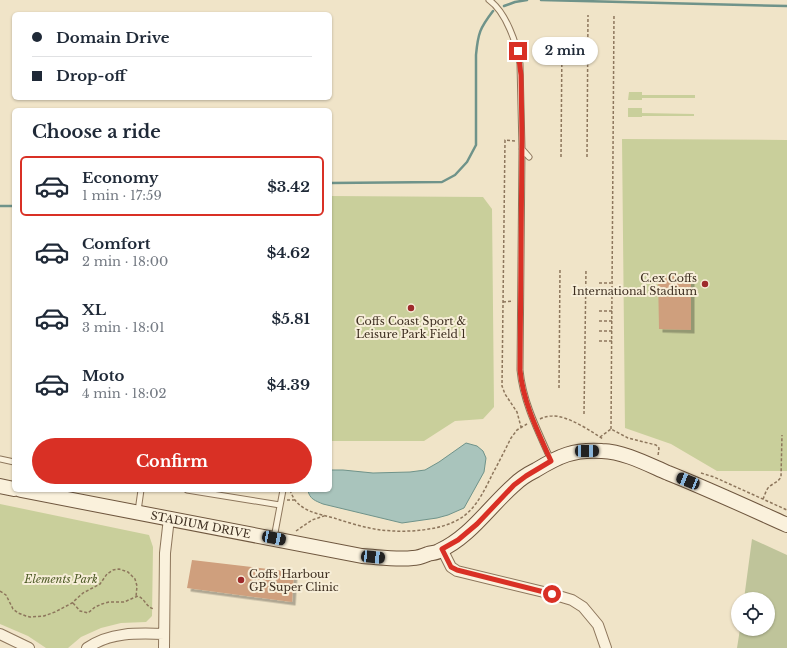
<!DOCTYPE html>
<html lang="en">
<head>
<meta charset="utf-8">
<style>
  :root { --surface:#fff; --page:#f2f2f3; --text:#1f2937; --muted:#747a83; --line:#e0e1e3; --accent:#d93025 }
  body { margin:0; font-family:"Libre Baskerville",serif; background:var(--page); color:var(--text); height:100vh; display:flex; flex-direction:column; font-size:15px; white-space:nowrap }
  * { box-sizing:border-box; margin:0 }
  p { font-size:13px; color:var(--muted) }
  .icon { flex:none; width:22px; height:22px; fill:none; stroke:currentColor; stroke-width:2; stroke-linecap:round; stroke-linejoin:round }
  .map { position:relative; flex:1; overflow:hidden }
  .drawer { position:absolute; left:12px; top:108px; width:320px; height:384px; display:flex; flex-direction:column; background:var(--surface); border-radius:6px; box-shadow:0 1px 3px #0004 }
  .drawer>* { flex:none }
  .banner { position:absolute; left:12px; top:12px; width:320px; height:88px; border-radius:6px; box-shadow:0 1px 3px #0004; display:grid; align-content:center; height:88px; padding:0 20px; background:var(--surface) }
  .buttons { position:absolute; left:731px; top:592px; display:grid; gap:8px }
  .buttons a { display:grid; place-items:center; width:44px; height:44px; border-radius:50%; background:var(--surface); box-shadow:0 1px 3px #0004; font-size:20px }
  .end { position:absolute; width:18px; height:18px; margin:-9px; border:5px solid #d93025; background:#fff; box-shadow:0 0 0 2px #fff }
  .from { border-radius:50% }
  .bubble { position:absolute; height:28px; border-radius:14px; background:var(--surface); box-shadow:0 1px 3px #0004; font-size:13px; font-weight:700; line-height:28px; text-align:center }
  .car { position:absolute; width:12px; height:24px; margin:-12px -6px; border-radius:5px; box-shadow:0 0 3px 1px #0007; background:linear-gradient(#222 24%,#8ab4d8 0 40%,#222 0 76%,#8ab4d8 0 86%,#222 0) }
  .banner b { display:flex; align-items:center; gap:14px; height:38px; font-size:15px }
  .banner b+b { border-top:1px solid var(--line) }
  .banner i { width:10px; height:10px; background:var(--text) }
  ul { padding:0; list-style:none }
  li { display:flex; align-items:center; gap:12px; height:60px; margin:0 8px 6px; padding:0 12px; border:2px solid transparent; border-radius:6px }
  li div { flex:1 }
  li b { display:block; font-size:15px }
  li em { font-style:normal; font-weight:700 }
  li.on { border-color:var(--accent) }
  li>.icon { width:36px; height:36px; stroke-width:1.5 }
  h2 { padding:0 20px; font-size:18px; line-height:48px }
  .action { display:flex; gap:8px; margin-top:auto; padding:8px 20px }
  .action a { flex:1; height:46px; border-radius:24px; background:var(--accent); color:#fff; font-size:16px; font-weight:700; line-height:46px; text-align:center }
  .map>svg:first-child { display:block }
  .green { fill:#c9cf9b }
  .cemetery { fill:#bfc49a }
  .water { fill:#a9c4bc; stroke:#6f938a }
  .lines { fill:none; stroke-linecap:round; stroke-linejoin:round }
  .stream { stroke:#6f938a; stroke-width:2.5 }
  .building { fill:#cf9f7d; filter:url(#shadow) }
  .service-casing { stroke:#8d765c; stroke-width:7 }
  .minor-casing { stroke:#8d765c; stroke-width:12 }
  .secondary-casing { stroke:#6f573f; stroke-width:16 }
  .path { stroke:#8d765c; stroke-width:1.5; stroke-dasharray:3 2; stroke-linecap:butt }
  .service { stroke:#faf1dc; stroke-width:5 }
  .minor { stroke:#faf1dc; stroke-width:10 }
  .secondary { stroke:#faf1dc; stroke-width:14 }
  .route { stroke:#d93025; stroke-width:5 }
  .poi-dot { fill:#9e2a2b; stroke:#f7eed8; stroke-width:1.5 }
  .labels { text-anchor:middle; stroke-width:4; stroke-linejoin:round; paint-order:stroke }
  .poi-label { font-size:11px; fill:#3d2e20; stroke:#f7eed8; text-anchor:end }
  .street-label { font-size:11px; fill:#3d2e20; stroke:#f7eed8 }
  .park-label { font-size:11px; font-style:italic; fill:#4d5a26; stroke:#f7eed8 }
</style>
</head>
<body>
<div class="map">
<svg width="787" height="648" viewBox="0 0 787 648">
  <defs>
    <filter id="shadow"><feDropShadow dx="3.5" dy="3.5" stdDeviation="0" flood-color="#0004"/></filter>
  </defs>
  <rect width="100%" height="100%" fill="#f0e4c8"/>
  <!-- green -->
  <path class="green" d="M629,92h13v3h53v3h-53v2h-14z
    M628,108h14v5l52,1v2h-52v1h-14z
    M622,139l165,1v331h-70l-46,-27 -46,-16z
    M330,196l153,1 9,12 2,198 -11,12 -28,2 -31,20h-92l-2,-2z
    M0,504l149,31 4,12 -1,69 -6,6 -25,1 -20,5 -20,9 -13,11h-22l-18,-12 -28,-12z"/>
  <!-- cemetery -->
  <path class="cemetery" d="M752,539l35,16v93h-50l3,-19h28v-30h-24z"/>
  <!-- water -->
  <path class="water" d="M466,443l11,3 6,5 3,7 -2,14 -20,36 -16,7 -11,3 -35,5 -79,-19c-7,-3 -14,-5 -15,-14h22v-20h13l30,3 37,-1 15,-2 14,-8z"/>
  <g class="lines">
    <!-- stream -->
    <path class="stream" d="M541,0l246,6
      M504,6l11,-4 12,-2
      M330,183l112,-1 13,-7 12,-13 9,-17v-90c2,-22 4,-27 17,-44
      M0,206h14"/>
  </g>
  <!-- building -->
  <path class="building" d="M658,275h33v55l-32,-1z
    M192,560l102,12 -2,30 -105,-14z"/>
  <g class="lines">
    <!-- service casing -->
    <g class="service-casing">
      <path id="service" d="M489,0c17,12 28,44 31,64l2,85 -2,221c3,32 18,61 31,90
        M522,149l7,8
        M0,459l14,3
        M187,490l93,15
        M138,511l3,-21
        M274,538l9,-48"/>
    </g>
    <!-- minor casing -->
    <g class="minor-casing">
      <path id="minor" d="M442,549l9,18 6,4 95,23 20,6 11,7 15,18 8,23
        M0,634l29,14
        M87,648c23,-16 50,-15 77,-14
        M164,648l1,-95 4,-35"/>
    </g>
    <!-- secondary casing -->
    <g class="secondary-casing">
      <g id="secondary">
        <path d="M0,486l14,3"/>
        <path id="s1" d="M21,490l341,66c17,1 34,4 51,2 5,0 10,-2 15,-4 3,-1 8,-1 11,-3 31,-14 50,-44 75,-66 6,-6 14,-11 22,-15 23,-14 38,-21 66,-19 23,1 45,13 66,22 40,16 79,34 119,52"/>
      </g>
    </g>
    <!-- path -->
    <path class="path" d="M515,141l-10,-1 -3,246 3,8 12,18 4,15
      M561,157l1,-115
      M587,157l1,-142
      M599,283h12
      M599,293h13
      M503,302l10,-1
      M599,311h13
      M599,321h13
      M599,331h13
      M599,341h13
      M559,388l1,-119
      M584,414l2,-145
      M540,419c4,-2 8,-3 12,-3 15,-1 39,15 51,23
      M611,429l3,-415
      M600,437l11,-8 17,9 28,7 3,3 -1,8
      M701,473l13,4 73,33
      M290,490c7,21 25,23 44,28 15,5 32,10 47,12 25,3 63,1 83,-14 14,-11 21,-27 29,-43 6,-11 12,-23 18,-35l6,-8 10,-6
      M763,499c2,-4 3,-10 7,-13 4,-3 8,-4 11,-9l1,-42
      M287,500h8
      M296,531l16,-11 12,-4
      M0,591l6,4 7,14 5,4 8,3 4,1 14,-1 11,-4 17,-9 11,-10 17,-9 7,-10 6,-4 6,-1 9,3 7,7 2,7 -1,11
      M73,603l7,8 8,2 7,-6 7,-3 7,-2h15l14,-6c7,3 8,11 16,13"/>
    <!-- service -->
    <use href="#service" class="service"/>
    <!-- minor -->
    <use href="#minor" class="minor"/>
    <!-- secondary -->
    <use href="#secondary" class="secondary"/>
  </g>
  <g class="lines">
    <!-- route -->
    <path class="route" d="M518,51l3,24 1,64 -2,231c3,32 18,62 31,91l-25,15 -12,9 -37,39 -19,16 -16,9 9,18 6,3 95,24"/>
  </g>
  <!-- markers -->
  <g class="poi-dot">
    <circle cx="705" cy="284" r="4"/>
    <circle cx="411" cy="308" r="4"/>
    <circle cx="241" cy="580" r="4"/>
  </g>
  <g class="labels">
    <!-- poi labels -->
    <g class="poi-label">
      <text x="697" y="282">C.ex Coffs<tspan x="697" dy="13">International Stadium</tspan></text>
      <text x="411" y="325" text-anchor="middle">Coffs Coast Sport &amp;<tspan x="411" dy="13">Leisure Park Field 1</tspan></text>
      <text x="249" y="578" text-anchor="start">Coffs Harbour<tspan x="249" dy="13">GP Super Clinic</tspan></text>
    </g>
    <!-- street labels -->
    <g class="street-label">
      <text dy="4" stroke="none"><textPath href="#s1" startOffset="183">STADIUM DRIVE</textPath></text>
    </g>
    <!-- park labels -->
    <g class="park-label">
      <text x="61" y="583">Elements Park</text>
    </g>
  </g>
</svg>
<div class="buttons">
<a><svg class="icon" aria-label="locate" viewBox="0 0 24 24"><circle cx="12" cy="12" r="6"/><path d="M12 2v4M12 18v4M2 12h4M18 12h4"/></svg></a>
</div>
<i class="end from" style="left:552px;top:594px"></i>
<i class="end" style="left:518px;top:51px"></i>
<div class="bubble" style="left:532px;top:37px;width:66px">2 min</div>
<i class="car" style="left:587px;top:451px;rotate:90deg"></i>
<i class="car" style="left:688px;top:481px;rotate:292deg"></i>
<i class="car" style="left:274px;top:538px;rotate:101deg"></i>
<i class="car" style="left:373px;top:557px;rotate:96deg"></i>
<div class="banner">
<b><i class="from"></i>Domain Drive</b>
<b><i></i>Drop-off</b>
</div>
<section class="drawer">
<h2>Choose a ride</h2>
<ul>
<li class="on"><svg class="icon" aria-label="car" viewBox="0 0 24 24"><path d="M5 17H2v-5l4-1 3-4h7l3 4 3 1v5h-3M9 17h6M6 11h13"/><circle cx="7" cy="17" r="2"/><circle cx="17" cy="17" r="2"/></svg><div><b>Economy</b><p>1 min · 17:59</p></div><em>$3.42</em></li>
<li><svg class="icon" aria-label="car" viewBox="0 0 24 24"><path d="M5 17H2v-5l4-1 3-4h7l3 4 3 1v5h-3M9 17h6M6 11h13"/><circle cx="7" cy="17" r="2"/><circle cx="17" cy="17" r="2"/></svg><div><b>Comfort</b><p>2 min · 18:00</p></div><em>$4.62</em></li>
<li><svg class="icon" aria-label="car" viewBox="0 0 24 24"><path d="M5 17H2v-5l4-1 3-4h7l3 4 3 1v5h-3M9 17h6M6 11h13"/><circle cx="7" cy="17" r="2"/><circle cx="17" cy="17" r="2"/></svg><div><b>XL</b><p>3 min · 18:01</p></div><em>$5.81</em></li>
<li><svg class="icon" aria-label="car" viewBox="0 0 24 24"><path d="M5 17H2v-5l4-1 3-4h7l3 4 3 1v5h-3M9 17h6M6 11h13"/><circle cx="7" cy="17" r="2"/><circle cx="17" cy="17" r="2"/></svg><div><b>Moto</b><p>4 min · 18:02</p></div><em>$4.39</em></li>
</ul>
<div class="action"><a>Confirm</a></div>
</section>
</div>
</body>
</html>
